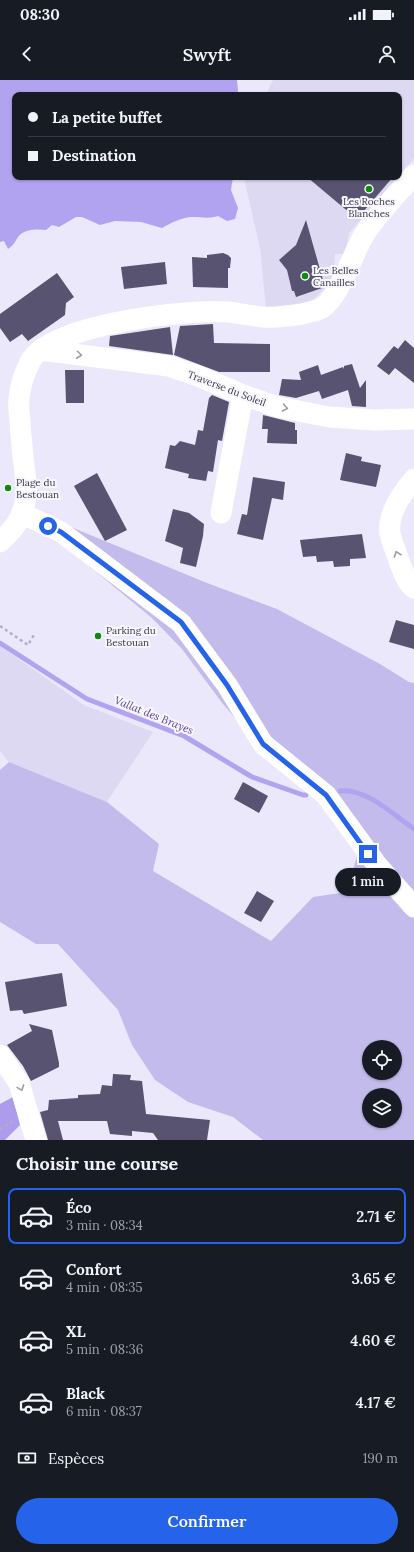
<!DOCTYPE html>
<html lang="fr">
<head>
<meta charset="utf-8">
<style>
  :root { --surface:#171b24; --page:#20242c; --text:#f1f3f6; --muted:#9ea1a6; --line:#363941; --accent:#2563eb }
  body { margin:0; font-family:Lora,serif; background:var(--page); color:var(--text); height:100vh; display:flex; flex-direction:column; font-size:15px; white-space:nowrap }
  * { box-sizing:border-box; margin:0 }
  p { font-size:13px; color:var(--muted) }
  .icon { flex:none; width:22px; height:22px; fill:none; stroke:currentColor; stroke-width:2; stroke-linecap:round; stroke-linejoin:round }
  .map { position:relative; height:1060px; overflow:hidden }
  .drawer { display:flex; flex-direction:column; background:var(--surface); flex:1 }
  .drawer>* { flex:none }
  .hud { position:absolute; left:12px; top:12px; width:390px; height:88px; border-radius:8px; box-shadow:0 1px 3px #0004; display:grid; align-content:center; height:88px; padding:0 16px; background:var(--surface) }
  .controls { position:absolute; left:362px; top:960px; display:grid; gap:8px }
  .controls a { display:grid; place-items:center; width:40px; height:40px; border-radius:50%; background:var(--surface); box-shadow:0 1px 3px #0004; font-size:20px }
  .end { position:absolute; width:18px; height:18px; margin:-9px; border:5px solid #2563eb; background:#fff; box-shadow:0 0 0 2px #fff }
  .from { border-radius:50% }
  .bubble { position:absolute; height:28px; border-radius:14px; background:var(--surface); box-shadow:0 1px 3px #0004; font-size:13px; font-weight:600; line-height:28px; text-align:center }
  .hud b { display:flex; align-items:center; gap:14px; height:38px; font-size:15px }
  .hud b+b { border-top:1px solid var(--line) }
  .hud i { width:10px; height:10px; background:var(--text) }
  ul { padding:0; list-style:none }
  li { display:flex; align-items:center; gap:12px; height:56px; margin:0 8px 6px; padding:0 8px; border:2px solid transparent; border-radius:8px }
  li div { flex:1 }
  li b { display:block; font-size:15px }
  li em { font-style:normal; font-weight:600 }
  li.current { border-color:var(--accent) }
  li>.icon { width:36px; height:36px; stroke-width:1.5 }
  h2 { padding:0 16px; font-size:18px; line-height:48px }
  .pay { display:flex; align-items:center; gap:10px; height:44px; padding:0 16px; font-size:15px }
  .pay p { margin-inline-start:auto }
  .cta { display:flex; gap:8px; margin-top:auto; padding:8px 16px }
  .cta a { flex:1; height:46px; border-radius:24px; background:var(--accent); color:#fff; font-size:16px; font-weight:600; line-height:46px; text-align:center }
  .status { display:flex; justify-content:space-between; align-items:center; height:28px; padding:0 20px; background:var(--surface); direction:ltr }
  .status svg { height:11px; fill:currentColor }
  header { display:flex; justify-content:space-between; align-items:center; height:52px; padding:0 16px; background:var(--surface); font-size:18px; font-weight:600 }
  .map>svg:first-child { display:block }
  .built { fill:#ddd9f2 }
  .green { fill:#c3bbec; fill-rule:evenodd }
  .forest { fill:#ac9ceb }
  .water { fill:#b2a3f1 }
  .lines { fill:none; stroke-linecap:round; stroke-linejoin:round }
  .stream { stroke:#b2a3f1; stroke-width:5 }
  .building { fill:#585370 }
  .path { stroke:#b2afc2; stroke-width:2.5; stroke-dasharray:3 3; stroke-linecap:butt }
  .minor { stroke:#fff; stroke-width:21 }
  .oneway { stroke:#9e9ca4 }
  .route { stroke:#2563eb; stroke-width:5 }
  .poi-dot { fill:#11890d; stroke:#f8f7fe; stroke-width:1.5 }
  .labels { text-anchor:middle; stroke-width:4; stroke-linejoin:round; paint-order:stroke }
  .poi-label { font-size:10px; fill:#3c3a48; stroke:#f8f7fe; text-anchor:start }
  .street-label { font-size:10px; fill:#3c3a48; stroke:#f8f7fe }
  .water-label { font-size:11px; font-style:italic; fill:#59409b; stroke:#f8f7fe }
</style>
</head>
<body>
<div class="status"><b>08:30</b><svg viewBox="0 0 49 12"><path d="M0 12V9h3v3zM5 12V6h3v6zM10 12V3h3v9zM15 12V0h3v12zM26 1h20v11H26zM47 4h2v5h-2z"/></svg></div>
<header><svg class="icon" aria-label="back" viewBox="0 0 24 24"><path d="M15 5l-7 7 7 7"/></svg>Swyft<svg class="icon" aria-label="person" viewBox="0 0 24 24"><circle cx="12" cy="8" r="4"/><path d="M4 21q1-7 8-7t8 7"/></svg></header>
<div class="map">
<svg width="414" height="1060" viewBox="0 0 414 1060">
  <rect width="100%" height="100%" fill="#ebe8fc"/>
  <!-- built -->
  <path class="built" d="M273,0h141v78l-15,17v-80h-133z
    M247,97h151l-49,56 -4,21h-10l-1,15 -4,14 -18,18 -21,5 -25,2 -6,-60 -15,-65z
    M0,566l84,59 69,27 -46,70 -98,-40 -9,-11z"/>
  <!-- green -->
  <path class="green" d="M66,445l141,58 70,26 103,55 29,18 5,1v457h-151l-30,-23 -45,-15 -33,-22 -23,-35 -14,-35 -60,-66h-22l-36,-22v-152l9,-8 98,40 52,42 -6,27 118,70 42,-44 34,-5 12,-43 -37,-50 -63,-53 -36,-42 -41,-55 -30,-31 -97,-80zM369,967h26v26h-26zM369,1015h26v26h-26z"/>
  <!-- forest -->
  <path class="forest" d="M13,1017l7,28 -15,15h-5v-36z"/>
  <!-- water -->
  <path class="water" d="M0,0h237l1,10 -1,5h-222v82h218l-2,13 7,18 -3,11 -8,2 -9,-5c-9,3 -16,1 -26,1 -10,0 -21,6 -30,11l-21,-6 -26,-1 -15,4 -18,-8h-6l-17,10 -7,-2 -6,5c-9,-1 -22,-1 -28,7 -3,5 -5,9 -10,12l-4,-8 -4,1z"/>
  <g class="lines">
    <!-- stream -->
    <path class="stream" d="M0,563l87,56 97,37 68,41 51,18h3
      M340,711c26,-3 54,24 74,38"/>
  </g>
  <!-- building -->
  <path class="building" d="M307,97h86l-36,42z
    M306,140l19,67 -29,10 -2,-6h-2l-5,-21 -8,-10 17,-15z
    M223,173l5,2 3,3 -1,10h-2v20l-35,-1 -1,-30 15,1v-3z
    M165,182l2,22 -43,5 -3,-22z
    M57,193l17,24 -8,6 -1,12 -37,26 -6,-7 -12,8 -10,-14v-14z
    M213,244l1,19 56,1v28h-51l-45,-17 6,-29z
    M170,247l3,28 -64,-9 1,-10z
    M405,260l9,8v35l-19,-15 -6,7 -12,-9 17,-20 4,3z
    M352,284l8,24 6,-8v27l-14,-1 -4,-16 -26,9 -3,-8 -23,7 -17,-3 3,-16 19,1 -2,-8 19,-7 3,10 22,-8 1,2v-3z
    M65,290h19v33h-18z
    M212,315l17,7 -7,39 -4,-1 -5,32 -5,-1 -2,10 -18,-3 1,-4 -24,-6 5,-23 5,1 5,-5 15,4 3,-15 5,1 6,-33z
    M263,335l32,8v7h2v14l-30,-1 1,-14h-6z
    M346,373l16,4 -1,4 20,4 -5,22 -36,-7z
    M97,393l30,57 -22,11 -31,-55z
    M253,397l32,5 -2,18 -11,-2 -9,42 -26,-6 5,-20 5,1z
    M173,429l16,4 15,11 -1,12 -7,31 -16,-4 3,-15 -18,-7z
    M362,454l4,24 -16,1v7l-16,1 -1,-6 -16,1 -1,-6 -13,1 -3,-17z
    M396,540l18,5v24l-25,-7z
    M243,702l25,14 -9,17 -25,-14z
    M257,811l17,10 -13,21 -17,-9z
    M62,893l5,33 -43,8 -2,-4 -12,1 -5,-29z
    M29,944l23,6 7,33v4l-28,14 -8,-15 -16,-21 25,-14z
    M113,994l18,1 -1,5 12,1 4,33 64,6 -3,20h-49l-5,-7 -21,-2v5l-22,-2 -3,-13h-49l5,19h-15l-8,-28 8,-2 1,-10 29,-2v-3l22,-1 2,-9 10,1z"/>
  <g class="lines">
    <!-- path -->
    <path class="path" d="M0,546l28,19 7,-12
      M0,1049l12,-7"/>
    <!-- minor -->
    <path class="minor" d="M40,270l129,16 29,10 45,19 35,12 51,10 46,3 39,-1
      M414,399c-12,14 -27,35 -24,55 2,9 7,19 9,27 4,10 7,21 15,27
      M221,433l22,-118
      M23,434l38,18 120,91 46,62 36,59 63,51 51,70 37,42
      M0,462c18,-16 25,-29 27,-53 -3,-23 -6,-46 -7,-69 -1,-7 -2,-14 -1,-21 1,-12 6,-27 11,-37 20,-38 157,-53 197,-50 12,1 24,4 36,5 13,1 26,-1 39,-3 6,-2 14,-3 20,-6 18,-12 30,-53 42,-73 14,-22 33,-41 50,-60
      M0,975l19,28 17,57"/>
  </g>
  <!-- one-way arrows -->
  <defs><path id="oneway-chevron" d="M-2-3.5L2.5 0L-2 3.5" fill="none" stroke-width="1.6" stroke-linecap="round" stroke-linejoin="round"/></defs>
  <g class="oneway">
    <use href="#oneway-chevron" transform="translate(79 275) rotate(7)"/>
    <use href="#oneway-chevron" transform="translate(285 328) rotate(11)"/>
    <use href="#oneway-chevron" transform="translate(397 474) rotate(-109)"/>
    <use href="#oneway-chevron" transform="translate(21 1008) rotate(70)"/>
  </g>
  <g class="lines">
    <!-- route -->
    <path class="route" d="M48,446l13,6 120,90 46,63 36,59 63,51 42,59"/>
  </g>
  <!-- markers -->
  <g class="poi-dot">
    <circle cx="369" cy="109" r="4"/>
    <circle cx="305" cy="196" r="4"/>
    <circle cx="8" cy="408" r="4"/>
    <circle cx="98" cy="556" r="4"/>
  </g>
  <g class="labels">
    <!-- poi labels -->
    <g class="poi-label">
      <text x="369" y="125" text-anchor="middle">Les Roches<tspan x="369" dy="12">Blanches</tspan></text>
      <text x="313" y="194">Les Belles<tspan x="313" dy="12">Canailles</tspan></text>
      <text x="16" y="406">Plage du<tspan x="16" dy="12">Bestouan</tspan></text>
      <text x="106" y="554">Parking du<tspan x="106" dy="12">Bestouan</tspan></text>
    </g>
    <!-- street labels -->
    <g class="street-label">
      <text transform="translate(227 308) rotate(21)" y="4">Traverse du Soleil</text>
    </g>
    <!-- water labels -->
    <g class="water-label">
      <text transform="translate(154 635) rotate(22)" y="4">Vallat des Brayes</text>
    </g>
  </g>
</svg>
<div class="controls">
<a><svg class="icon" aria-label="locate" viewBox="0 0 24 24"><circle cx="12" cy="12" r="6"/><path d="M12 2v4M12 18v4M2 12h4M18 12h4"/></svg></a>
<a><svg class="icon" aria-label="layers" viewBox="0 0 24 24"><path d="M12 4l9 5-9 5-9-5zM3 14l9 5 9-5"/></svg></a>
</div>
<i class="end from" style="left:48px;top:446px"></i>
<i class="end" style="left:368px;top:774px"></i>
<div class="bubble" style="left:335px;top:788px;width:66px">1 min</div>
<div class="hud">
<b><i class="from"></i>La petite buffet</b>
<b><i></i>Destination</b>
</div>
</div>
<section class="drawer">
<h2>Choisir une course</h2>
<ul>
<li class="current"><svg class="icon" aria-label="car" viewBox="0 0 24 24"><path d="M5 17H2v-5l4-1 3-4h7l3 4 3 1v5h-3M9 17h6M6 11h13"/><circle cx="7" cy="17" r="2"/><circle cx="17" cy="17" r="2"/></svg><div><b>Éco</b><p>3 min · 08:34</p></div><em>2.71 €</em></li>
<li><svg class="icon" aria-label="car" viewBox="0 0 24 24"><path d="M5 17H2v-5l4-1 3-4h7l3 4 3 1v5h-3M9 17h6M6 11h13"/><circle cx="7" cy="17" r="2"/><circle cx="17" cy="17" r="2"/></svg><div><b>Confort</b><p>4 min · 08:35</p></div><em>3.65 €</em></li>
<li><svg class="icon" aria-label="car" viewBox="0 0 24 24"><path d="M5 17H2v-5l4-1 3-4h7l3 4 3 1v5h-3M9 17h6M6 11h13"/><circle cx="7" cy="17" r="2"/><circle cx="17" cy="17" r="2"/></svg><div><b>XL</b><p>5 min · 08:36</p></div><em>4.60 €</em></li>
<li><svg class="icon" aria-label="car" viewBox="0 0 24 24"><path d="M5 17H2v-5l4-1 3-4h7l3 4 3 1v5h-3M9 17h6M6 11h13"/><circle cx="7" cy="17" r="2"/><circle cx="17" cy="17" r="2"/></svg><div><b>Black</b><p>6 min · 08:37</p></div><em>4.17 €</em></li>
</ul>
<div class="pay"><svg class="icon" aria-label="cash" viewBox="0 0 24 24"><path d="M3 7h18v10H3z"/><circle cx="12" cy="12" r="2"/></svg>Espèces<p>190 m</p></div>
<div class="cta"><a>Confirmer</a></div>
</section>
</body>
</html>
